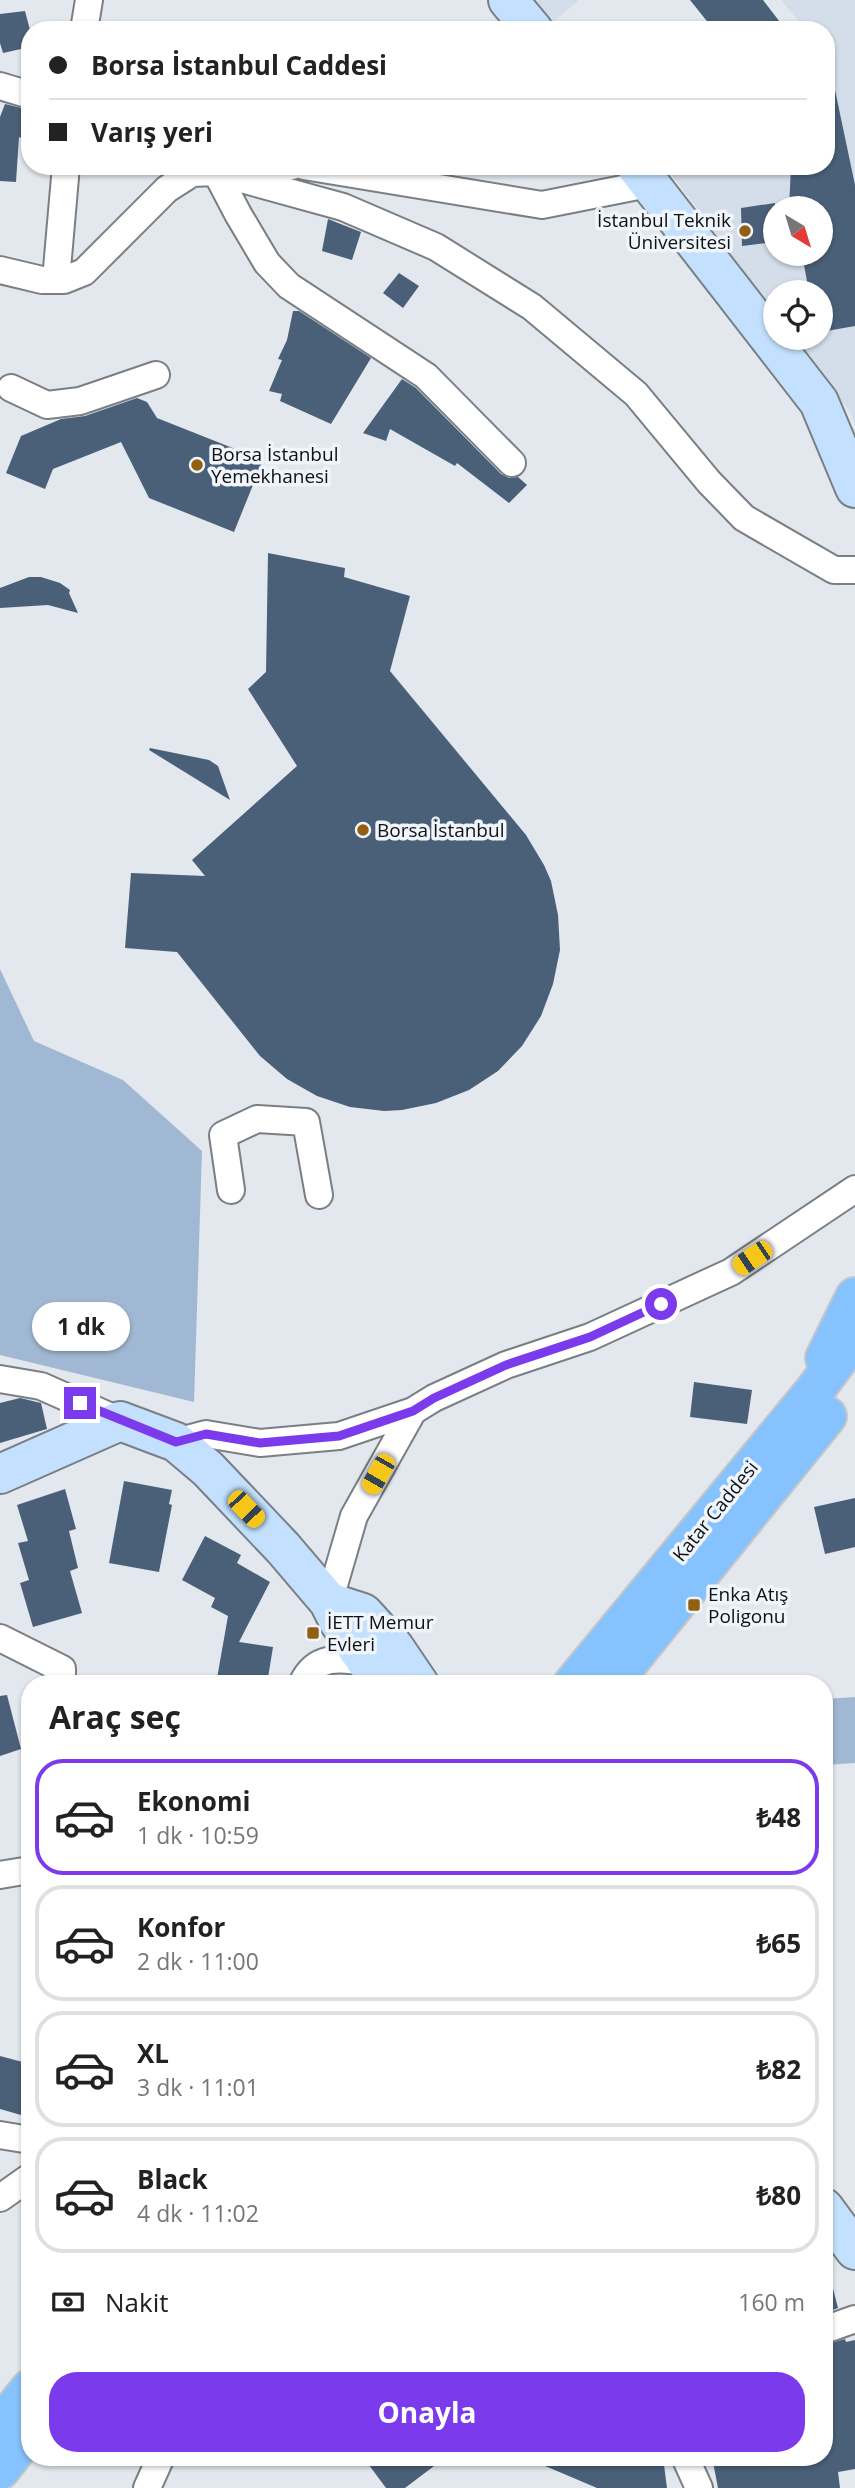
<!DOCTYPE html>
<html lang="tr">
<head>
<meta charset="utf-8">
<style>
  :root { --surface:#fff; --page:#f2f2f2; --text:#222; --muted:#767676; --line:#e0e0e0; --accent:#7c3aed }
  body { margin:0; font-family:"Open Sans",sans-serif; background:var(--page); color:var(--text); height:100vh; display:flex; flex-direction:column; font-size:26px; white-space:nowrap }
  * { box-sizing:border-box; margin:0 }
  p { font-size:23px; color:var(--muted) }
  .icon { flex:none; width:38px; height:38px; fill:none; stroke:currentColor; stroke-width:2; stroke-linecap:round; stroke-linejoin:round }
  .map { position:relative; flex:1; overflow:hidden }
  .drawer { position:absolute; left:21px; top:1675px; width:812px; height:791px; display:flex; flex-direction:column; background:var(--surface); border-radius:28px; box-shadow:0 2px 5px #0004 }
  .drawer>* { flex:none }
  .top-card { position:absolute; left:21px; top:21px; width:814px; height:154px; border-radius:28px; box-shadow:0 2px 5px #0004; display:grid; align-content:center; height:154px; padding:0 28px; background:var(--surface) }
  .needle { width:46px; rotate:142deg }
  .fabs { position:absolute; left:763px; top:196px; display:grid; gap:14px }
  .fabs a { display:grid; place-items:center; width:70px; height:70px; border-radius:50%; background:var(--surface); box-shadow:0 2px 5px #0004; font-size:35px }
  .end { position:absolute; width:32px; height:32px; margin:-16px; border:9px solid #7c3aed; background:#fff; box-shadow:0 0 0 4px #fff }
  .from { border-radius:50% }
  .bubble { position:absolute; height:49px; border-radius:24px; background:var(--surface); box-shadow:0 2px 5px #0004; font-size:23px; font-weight:700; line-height:49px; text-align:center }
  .car { position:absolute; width:21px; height:42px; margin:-21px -10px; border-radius:9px; box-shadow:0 0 5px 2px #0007; background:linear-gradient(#f5c518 24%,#345 0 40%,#f5c518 0 76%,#345 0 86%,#f5c518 0) }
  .top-card b { display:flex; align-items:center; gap:24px; height:66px; font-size:26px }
  .top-card b+b { border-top:2px solid var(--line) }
  .top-card i { width:18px; height:18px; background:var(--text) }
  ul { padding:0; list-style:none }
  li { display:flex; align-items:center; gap:21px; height:116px; margin:0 14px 10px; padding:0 14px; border:4px solid var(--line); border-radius:28px }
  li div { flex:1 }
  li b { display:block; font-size:26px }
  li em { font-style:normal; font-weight:700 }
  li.selected { border-color:var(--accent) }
  li>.icon { width:63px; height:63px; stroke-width:1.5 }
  h2 { padding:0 28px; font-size:32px; line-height:84px }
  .pay { display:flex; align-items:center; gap:18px; height:77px; padding:0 28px; font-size:26px }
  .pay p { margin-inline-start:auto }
  .action { display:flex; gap:14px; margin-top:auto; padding:14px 28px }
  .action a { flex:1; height:80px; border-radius:28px; background:var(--accent); color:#fff; font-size:28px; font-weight:700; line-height:80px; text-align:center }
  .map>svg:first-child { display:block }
  .built { fill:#d3deea; fill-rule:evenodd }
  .green { fill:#a0b8d3 }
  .building { fill:#4a6079 }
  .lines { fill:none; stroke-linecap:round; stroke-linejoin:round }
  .street-casing { stroke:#7a7f84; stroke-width:30 }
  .secondary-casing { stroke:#7a7f84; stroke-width:42 }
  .primary-casing { stroke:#c6c6c7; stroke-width:42 }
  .street { stroke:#fff; stroke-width:26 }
  .secondary { stroke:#c3e1fe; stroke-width:38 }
  .primary { stroke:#86c2fd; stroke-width:38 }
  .route { stroke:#7c3aed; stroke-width:9 }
  .poi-dot { fill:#926010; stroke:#eff5fb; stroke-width:2.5 }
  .labels { text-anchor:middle; stroke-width:7; stroke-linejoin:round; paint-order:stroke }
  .poi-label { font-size:19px; fill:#101114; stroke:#eff5fb; text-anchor:start }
  .street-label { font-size:19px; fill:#101114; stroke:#eff5fb }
</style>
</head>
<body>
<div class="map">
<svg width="855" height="2488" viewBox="0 0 855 2488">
  <rect width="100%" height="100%" fill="#e2e8ee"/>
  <!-- built -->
  <path class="built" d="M533,0h46l-26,22z
    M781,0h74v425l-5,-13 -56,-74h27v-46h-46v20l-104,-138 7,-8h148v-136h-20zM775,208h46v46h-46z"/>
  <!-- green -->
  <path class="green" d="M0,969l34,72 89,39 79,71 -8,251 -194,-47z
    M855,1697v66l-31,2v-66z"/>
  <!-- building -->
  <path class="building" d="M690,0h73l23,30h-72z
    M25,11l5,19v17l-27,6 -3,-10v-29z
    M835,90l20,95v141l-34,6v-40h-12l-7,-38h19v-46h-32l2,-42h35v-75z
    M5,104l25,6v32l-11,-5 -3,45 -16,-1v-64z
    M775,203v39l-33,4 -1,-38z
    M328,219l33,13 -9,28 -30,-9z
    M399,273l20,13 -16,22 -20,-15z
    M293,311h6l72,47 -40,66 -51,-23 2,-7 -13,-3 13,-31 -4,-1 9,-19z
    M402,379l14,9 85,86 8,4 9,-1 9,8 -18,18 -52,-40 -2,3 -65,-37 -4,12 -23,-8z
    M137,398l10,4 10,16 106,42 -29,72 -85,-34 -28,-56 -68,27 -8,20 -39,-16 15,-37 40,-17 24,-3z
    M268,553l77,15 -1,9 66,19 -20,75 136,164 18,30 7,16 7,34 2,35 -7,34 -12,32 -19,30 -24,25 -29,19 -33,13 -34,7 -18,1 -34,-4 -33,-11 -30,-17 -27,-23 -83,-104 -52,-4 6,-75 74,3 -13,-16 105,-94 -49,-77 18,-17z
    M29,577h12l19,6 10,7 -1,3 9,20 -30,-8 -48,3v-20z
    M150,748l59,12 9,6 12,34 -81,-50z
    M694,1382l58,8 -5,34 -57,-7z
    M20,1398l21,5 6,26 -47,14v-40z
    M124,1481l48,9 -3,14 3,1 -13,67 -50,-9z
    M65,1489l11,40 -7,2 9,37 -8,3 12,42 -49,14 -13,-44 9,-3 -11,-37 10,-2 -11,-36z
    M855,1498v49l-30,7 -11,-47z
    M205,1536l36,19 -4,8 33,19 -31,60 34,5 -6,37h-51l12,-68 -17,-9 4,-9 -33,-18z
    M7,1695l14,54 -21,7v-60z
    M0,2056l30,8v16l-9,35 -21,-6z
    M832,2285l6,23 -14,5v-27z
    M845,2339l1,3 9,-2v129l-17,3 2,16h-122l-6,-31h112v-112z
    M363,2457h83l-41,31h-19z
    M524,2457h139l4,31h-70z"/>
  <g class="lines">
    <!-- street casing -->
    <g class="street-casing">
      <path id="street" d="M84,30l5,-30
        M0,86l30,9
        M292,166l-76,6 22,42 29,49 22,23 137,90 86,87
        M304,166l238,39 106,-21
        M0,270l42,10h22l20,-8 83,-83 25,-16 24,-1 127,35 93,40 96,60 104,87 73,88 35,36 90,52h21
        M56,280l10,-114
        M11,388l36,17 33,-4 76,-26
        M231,1190l-8,-55 34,-16 49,3 13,73
        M0,1379l41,7 79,35
        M176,1442l30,-8 54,9 79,-7 74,-25
        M329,1602l25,-86 59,-105 21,-13 72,-33 84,-28 141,-65 124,-83
        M0,1638l62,31v15
        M302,1684c13,-29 38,-27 65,-21
        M0,1875l30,-5
        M0,2135l30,5
        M0,2198l30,-21
        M824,2330l31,-11
        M685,2457l14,31
        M147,2488l14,-31"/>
    </g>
    <!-- secondary casing -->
    <g class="secondary-casing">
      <path id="secondary" d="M508,0l25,30
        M636,166l183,236 36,86
        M0,1474l120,-53 56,21 32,27 75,79 46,54 10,20 43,62
        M329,1602l34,11 31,34 25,37
        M824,2208l31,42"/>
    </g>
    <!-- primary casing -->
    <g class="primary-casing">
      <path id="primary" d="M825,1358l30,-61
        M573,1684l242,-294 40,-53
        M611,1684l216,-268
        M0,2427l30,-38
        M0,2470l30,-38"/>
    </g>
    <!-- street -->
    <use href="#street" class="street"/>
    <!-- secondary -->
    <use href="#secondary" class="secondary"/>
    <!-- primary -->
    <use href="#primary" class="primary"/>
  </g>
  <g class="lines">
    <!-- route -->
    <path class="route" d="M80,1403l96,39 30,-8 54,9 79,-7 74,-25 21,-13 72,-33 84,-28 71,-33"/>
  </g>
  <!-- markers -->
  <g class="poi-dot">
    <circle cx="745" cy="231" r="7"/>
    <circle cx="197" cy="465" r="7"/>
    <circle cx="363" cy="830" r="7"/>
    <rect x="687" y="1598" width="14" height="14" rx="3.5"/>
    <rect x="306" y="1626" width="14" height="14" rx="3.5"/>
  </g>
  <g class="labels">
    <!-- poi labels -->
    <g class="poi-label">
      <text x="731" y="227" text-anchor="end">İstanbul Teknik<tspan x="731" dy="22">Üniversitesi</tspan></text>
      <text x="211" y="461">Borsa İstanbul<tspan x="211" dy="22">Yemekhanesi</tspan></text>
      <text x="377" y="837">Borsa İstanbul</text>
      <text x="708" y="1601">Enka Atış<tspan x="708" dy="22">Poligonu</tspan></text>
      <text x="327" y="1629">İETT Memur<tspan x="327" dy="22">Evleri</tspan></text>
    </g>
    <!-- street labels -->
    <g class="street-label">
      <text transform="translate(715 1511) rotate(-51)" y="7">Katar Caddesi</text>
    </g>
  </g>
</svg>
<div class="fabs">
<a><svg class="needle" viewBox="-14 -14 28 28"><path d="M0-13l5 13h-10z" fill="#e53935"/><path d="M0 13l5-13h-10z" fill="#767676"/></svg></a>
<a><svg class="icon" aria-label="locate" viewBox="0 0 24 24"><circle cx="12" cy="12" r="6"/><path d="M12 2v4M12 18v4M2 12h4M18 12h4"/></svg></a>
</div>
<i class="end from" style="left:661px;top:1304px"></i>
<i class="end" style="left:80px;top:1403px"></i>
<div class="bubble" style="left:32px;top:1302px;width:98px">1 dk</div>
<i class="car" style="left:752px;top:1258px;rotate:236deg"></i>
<i class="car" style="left:378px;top:1474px;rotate:210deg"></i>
<i class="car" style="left:246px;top:1509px;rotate:136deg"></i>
<div class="top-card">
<b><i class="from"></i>Borsa İstanbul Caddesi</b>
<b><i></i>Varış yeri</b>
</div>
<section class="drawer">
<h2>Araç seç</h2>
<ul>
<li class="selected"><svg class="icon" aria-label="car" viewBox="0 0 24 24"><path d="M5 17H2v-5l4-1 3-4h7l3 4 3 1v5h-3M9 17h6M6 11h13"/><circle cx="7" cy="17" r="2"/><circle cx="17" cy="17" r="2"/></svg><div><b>Ekonomi</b><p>1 dk · 10:59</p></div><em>₺48</em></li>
<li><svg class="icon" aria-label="car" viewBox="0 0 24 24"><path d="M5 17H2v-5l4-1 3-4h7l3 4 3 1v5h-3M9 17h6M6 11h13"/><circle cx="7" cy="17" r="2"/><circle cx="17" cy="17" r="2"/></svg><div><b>Konfor</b><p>2 dk · 11:00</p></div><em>₺65</em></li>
<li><svg class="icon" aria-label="car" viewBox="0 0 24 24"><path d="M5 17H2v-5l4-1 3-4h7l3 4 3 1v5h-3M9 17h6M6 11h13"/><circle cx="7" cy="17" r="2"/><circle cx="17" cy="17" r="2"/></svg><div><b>XL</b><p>3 dk · 11:01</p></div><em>₺82</em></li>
<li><svg class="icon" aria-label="car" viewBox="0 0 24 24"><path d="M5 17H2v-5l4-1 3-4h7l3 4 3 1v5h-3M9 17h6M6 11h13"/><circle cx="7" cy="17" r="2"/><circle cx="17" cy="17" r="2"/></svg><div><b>Black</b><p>4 dk · 11:02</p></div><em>₺80</em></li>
</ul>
<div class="pay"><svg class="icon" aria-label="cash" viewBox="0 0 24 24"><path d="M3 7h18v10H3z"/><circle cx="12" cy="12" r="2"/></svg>Nakit<p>160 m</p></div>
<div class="action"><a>Onayla</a></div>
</section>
</div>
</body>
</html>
